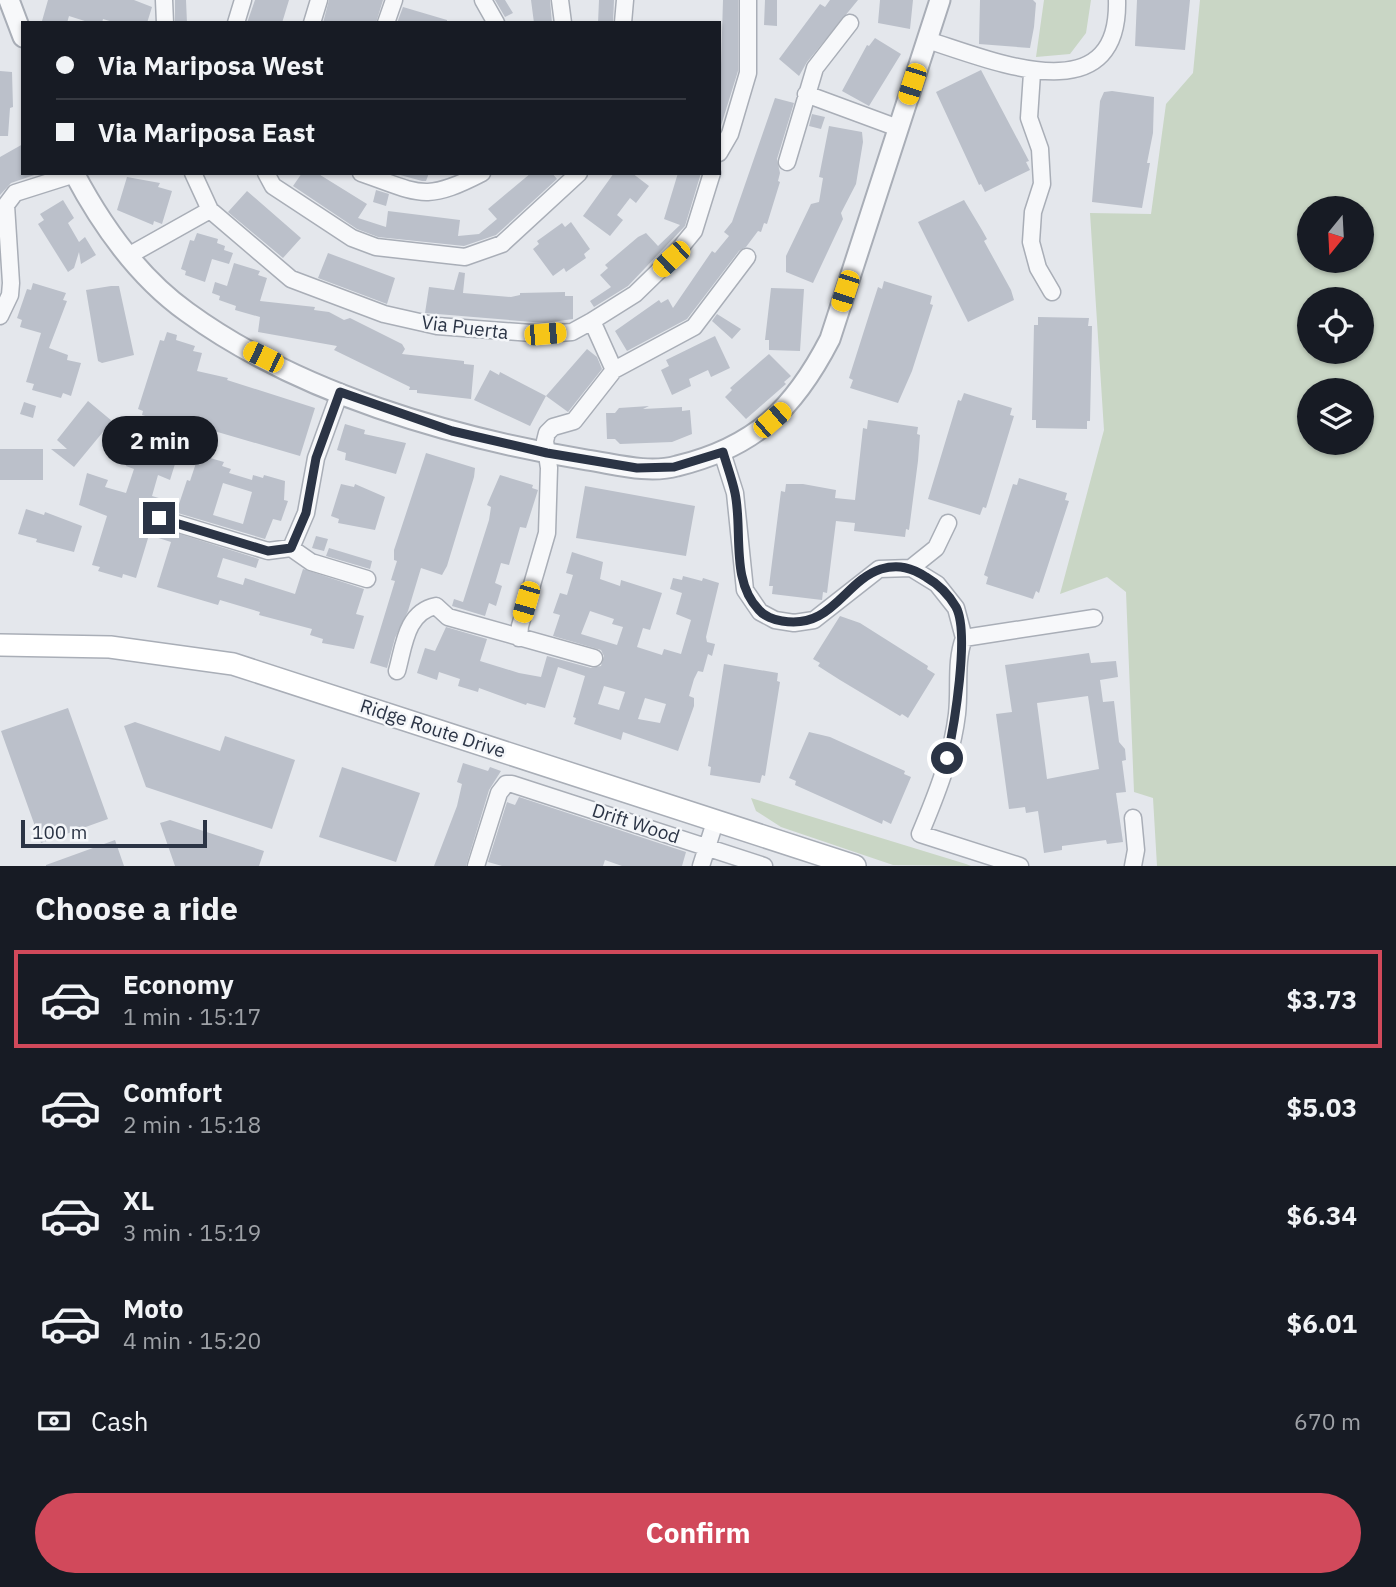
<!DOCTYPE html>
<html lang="en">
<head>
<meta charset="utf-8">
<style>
  :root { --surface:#171b24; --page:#242831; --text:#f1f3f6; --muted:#9ea1a6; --line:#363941; --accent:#d1495b }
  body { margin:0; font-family:"IBM Plex Sans",sans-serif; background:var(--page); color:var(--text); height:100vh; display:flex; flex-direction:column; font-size:26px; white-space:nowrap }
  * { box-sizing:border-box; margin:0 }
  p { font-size:23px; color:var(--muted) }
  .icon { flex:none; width:38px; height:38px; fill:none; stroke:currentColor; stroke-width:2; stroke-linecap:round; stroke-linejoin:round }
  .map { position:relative; height:866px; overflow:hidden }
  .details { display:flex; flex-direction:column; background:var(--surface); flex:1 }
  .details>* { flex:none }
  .guide { position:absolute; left:21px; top:21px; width:700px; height:154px; border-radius:0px; box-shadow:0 2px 5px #0004; display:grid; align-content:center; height:154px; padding:0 35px; background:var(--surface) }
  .needle { width:46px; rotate:198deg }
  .controls { position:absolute; left:1297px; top:196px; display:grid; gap:14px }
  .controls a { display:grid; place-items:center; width:77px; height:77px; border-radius:50%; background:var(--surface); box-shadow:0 2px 5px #0004; font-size:35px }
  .scale { position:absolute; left:21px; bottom:18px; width:186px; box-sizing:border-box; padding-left:7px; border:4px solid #2b3445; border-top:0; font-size:19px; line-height:24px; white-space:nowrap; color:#2b3445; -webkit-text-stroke:5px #f4f6f9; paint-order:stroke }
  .end { position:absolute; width:32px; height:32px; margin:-16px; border:9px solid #2b3445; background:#fff; box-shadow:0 0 0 4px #fff }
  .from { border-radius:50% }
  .bubble { position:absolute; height:49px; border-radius:24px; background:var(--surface); box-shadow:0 2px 5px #0004; font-size:23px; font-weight:700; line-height:49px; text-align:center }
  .car { position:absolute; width:21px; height:42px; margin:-21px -10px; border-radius:9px; box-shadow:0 0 5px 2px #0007; background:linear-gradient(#f5c518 24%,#345 0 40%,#f5c518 0 76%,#345 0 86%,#f5c518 0) }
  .guide b { display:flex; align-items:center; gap:24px; height:66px; font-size:26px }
  .guide b+b { border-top:2px solid var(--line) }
  .guide i { width:18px; height:18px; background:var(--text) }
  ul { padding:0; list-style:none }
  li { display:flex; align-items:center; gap:21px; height:98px; margin:0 14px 10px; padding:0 21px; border:4px solid transparent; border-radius:0px }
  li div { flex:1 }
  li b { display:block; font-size:26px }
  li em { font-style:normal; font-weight:700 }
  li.on { border-color:var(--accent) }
  li>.icon { width:63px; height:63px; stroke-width:1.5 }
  h2 { padding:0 35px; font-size:32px; line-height:84px }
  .pay { display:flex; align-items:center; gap:18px; height:77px; padding:0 35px; font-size:26px }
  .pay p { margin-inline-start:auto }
  .button { display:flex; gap:14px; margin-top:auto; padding:14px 35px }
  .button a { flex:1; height:80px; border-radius:42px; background:var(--accent); color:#fff; font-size:28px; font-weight:700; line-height:80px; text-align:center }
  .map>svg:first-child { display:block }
  .green { fill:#c9d6c5; fill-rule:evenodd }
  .building { fill:#bbc0ca; fill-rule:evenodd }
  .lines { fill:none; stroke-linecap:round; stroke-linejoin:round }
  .minor-casing { stroke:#a9aeb7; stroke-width:19 }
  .tertiary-casing { stroke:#a9aeb7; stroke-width:23 }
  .secondary-casing { stroke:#a9aeb7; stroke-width:24 }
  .minor { stroke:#f7f8fa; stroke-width:16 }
  .tertiary { stroke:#f7f8fa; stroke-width:19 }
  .secondary { stroke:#fff; stroke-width:21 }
  .route { stroke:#2b3445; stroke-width:9 }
  .labels { text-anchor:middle; stroke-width:5; stroke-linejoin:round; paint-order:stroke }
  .street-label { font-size:19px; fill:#2b3445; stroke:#f4f6f9 }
</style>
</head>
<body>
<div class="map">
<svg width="1396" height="866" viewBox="0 0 1396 866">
  <rect width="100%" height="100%" fill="#e4e7ec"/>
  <!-- green -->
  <path class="green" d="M1044,0h47l-5,33 -16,21 -34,3z
    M1200,0h196v866h-239l-4,-68 -19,-6 -8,-200 -19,-15 -47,17 44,-164 -14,-217 61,1 15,-110 27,-31zM1362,208v53h-53v-53zM1309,299h53v53h-53zM1309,390h53v53h-53z
    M751,798l215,66 5,2 -78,-1 -112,-38 -25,-16z"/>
  <!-- building -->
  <path class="building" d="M48,0h86l18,7 -5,16h-31l-13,-4 -1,4h-11l-22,-7 -2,7h-20l-5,-2z
    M175,0h11l1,23h-12z
    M255,0h34l-7,23h-35z
    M329,0h54l-7,23h-53z
    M495,0h10l8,13 -8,4z
    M531,0h19l2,23h-18z
    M599,0h15l-1,23h-15z
    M723,0h15v71l-19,61z
    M765,0h12v26l-13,-1z
    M830,0h28l-51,62 -8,14 -20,-17 41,-55 5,3z
    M880,0h33l-3,29 -32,-6z
    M980,0h53l3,3 -2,24 -4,21 -51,-4z
    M1137,0h53l-5,50 -50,-4z
    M403,7l44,13v3h-50z
    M875,38l26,16 -32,52 -27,-15 25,-46 2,1z
    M981,70l48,91 -3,1 4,8 -45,22 -4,-8 -2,1 -43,-93z
    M0,71l12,1 1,35 -3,1 -2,28h-8z
    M1112,91l42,6 -1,36 -6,30h3l-8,45 -50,-6 8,-101 4,-9z
    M775,98l19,5 -17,56 3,14 -2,8 2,1 -13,42 -3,-1 -3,9 -3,-1 -12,16 -7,4 -52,68 -60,32 -12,-20 44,-31 2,3 7,-4 5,9 39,-57 3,2 14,-17 -5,-4 8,-10z
    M812,114l13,3 -4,12 -12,-3z
    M829,126l33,6 1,10 -7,42 -15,29 2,6 -30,64 -27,-11v-16l25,-52 8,-2 4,-24 -4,-1z
    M23,144v29h17l-29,10 -11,12v-38z
    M302,173h15l50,31 -9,14 28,9 2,-16 72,9 -2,16 21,-2 18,-15 -9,-10 43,-36h21l5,6 -61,56 -32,11 -86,-9 -21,-8 -64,-43z
    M393,173h36l-3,8h-4z
    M614,173h18l17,13 -13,17 -6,-5 -13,17 6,5 -13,16 -27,-20z
    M678,173h23l-16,53 -57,60 -34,21 -4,-6 21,-14 -11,-12 8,-7 -3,-3 33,-28 8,-4 12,13 22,-21 -16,-6z
    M127,177l33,6 -2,4 14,4 -10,33 -8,-3 -1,4 -36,-15z
    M376,190l13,4 -3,12 -13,-4z
    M247,191l54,47 -18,20 -55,-46z
    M63,200l11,18 -6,5 11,19 6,-5 11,18 -15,9 -2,-12 -5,16 -6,4 -30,-48 6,-4 -4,-6z
    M964,200l18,30 5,9 -3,2 27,49 3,10 -46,22 -50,-100z
    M571,222l19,27 -6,5 2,4 -20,14 -2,-4 -11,8 -20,-27 6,-5 -2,-3 25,-18 3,4z
    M197,233l21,6 -1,4 8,3 -1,4 9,3 -4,11 -17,-5 -7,23 -20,-7 1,-4 -5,-2 9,-29 4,1z
    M328,253l67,25 -8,26 -69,-26z
    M234,263l26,8 -2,4 9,3 -7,23 55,6 -1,3 15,2 15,8 6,-2 52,26 3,5 -3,5 62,7v3l10,1 -3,34 -54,-6v-3h-8l1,-3 -76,-37 3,-4 -79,-14 2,-15 -25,-7 1,-4 -17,-6 1,-4 -8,-3 3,-11 12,4z
    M459,272l6,1 -2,20 48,4 9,-2v-2l45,-1v4h8v23l-28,4 -120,-10 4,-26 25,3z
    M884,281l48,15 -2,8 3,1 -21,66 -14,32 -48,-15 3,-8 -4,-2 21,-66 8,-25 4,2z
    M33,283l33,10 -3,7 4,1 -18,47 19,7 -1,5 14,3 -10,33 -8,-3 -2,5 -29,-8 2,-6 -8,-2 15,-49 -21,-6 2,-7 -5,-2 10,-29 4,1z
    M111,286h8l15,69 -32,8 -4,-2 -12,-71z
    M771,288l33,1 -4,62 -31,-1v-10h-4z
    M717,314l24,15 -9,10 -20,-18z
    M1038,317l51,1 -1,8h4l-2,95h-3v8l-51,-1v-8h-4l2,-95h4z
    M167,332l10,3 -1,5 19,6 -2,5 9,2 -5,18 31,7 -1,2 88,28 -15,48 -127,-37 -6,19 8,2 -2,6 7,2 -10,32 -12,-5 -6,21 27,8 8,-24 3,1 6,-18 4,2 3,-9 21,6 -2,4 9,3 -2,4 23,7 1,-5 10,3 1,-3 21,6 -1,19 4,1 -7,20 -8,-2 -8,20 -104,-31 -10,3v14l108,34 -3,9 -33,-10 -6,19 26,8 2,-7 50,16 8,-25 61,20 -8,25 8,2 -10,33 -32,-6 1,-4 -13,-4 2,-6 -53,-14 1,-3 -40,-12 -2,5 -61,-18 14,-45 -22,-7 -13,43 -13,-4 -1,4 -24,-7 2,-4 -8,-2 15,-49 -28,-11 8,-32 21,7 -3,7 21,6 8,-24 -8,-3 10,-32 14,4 5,-19 -13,-4 1,-4 -5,-2 22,-69 4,1zM223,483l29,9 -9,32 -30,-9z
    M715,336l15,32 -19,9 -3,-7 -19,9 2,7 -19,9 -11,-25 8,-4 -3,-6z
    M587,349l10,8 5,12 -34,43 -22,-16 -16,30 -56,-26 16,-30 9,5 1,-3 46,24z
    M769,354l22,22 -7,6 2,2 -40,35 -21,-22 7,-7 -2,-2z
    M964,393l48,15 -2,7 4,1 -28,92 -3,-1 -3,8 -52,-16 30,-99 3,1z
    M88,401l24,20 -38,46 -23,-18h16l-10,-9z
    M24,402l12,4 -3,12 -13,-4z
    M649,406l-6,3 39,-2v4l8,-1 2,24 -20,8 -52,2 -5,-5h-8l-1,-26h9l4,-5z
    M868,420l50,7 -1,7 3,1 -2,26 -9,69 -3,-1 -1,8 -51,-6 1,-8 -19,-2 -9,72 -4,-1 -1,8 -50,-6 1,-8h-4l12,-95 4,1 1,-8h17l33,6 -1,8 20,2 8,-72 4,1z
    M345,424l20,6 -1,4 42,9 -10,31 -51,-14 1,-7 -9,-3z
    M0,449h43v31h-43z
    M426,453l49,15 -1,9 -27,89 -5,9 -21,-7 -13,43 -13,27 -8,30 -17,-5 25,-82 -4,-1 6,-19 -3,-1v-10z
    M500,475l33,10 -1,3 6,2 -12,38 -6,-1 -11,38 -8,-2 -6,20 7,3 -6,20 -7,-3 -4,13 -33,-10 2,-7 9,3 26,-82 2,-13 -4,-2z
    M1019,478l48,15 -2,7 4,1 -30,92 -3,-2 -3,8 -47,-15 2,-7 -4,-2 29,-91 4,1z
    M341,484l13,3 1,-3 30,13 -10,33 -37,-7 1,-4 -8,-3z
    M585,486l110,20 -9,50 -110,-18z
    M26,509l18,6 1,-3 37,14 -8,26 -38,-10 1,-3 -19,-5z
    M316,536l12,3 -4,12 -12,-3z
    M329,548l43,13 -2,8 -44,-13z
    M572,552l31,10 -3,17 20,7 1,-6 41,13 -12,37 -7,-2 -6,19 25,8 2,-6 17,5 10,-34 -15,-6 6,-21 -12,-4 3,-11 9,2 1,-4 19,5 1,-3 16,5 -13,54 1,5 8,2 -3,12 -4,-2 -5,18 -5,-1 -4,8 -5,17 5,2v8l-16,45 -55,-19 -2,8 -47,-16 2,-6 -3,-1 12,-41 -27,-9 -13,41 -18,-5 -1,2 -47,-17 -1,4 -20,-6 2,-7 -21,-7 -2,8 -20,-7 8,-25 10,3 11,-24 41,12 -7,22 39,12 22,4 6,-21 44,12 10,-2 3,-10 -3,-6 -48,-14 7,-21 -7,-2 7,-20 7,2 6,-20 -7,-2zM590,611l24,8 -2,5 11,3 -6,18 -36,-11zM604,686l21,6 -6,18 -21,-6zM645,698l21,6 -6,19 -22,-4z
    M840,616l20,7 68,43 -1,3 8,5 -27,44 -6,-4 -2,2 -60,-36 -22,-14 2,-3 -7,-4z
    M1089,653l2,10 25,-2 2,16 -18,3 3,22 11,-1 5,41 6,7 1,11 -4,1 4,31 -10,1 7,49 -16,2 -1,-4 -44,6v4l-18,3 -6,-42 -12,2 -1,-6 -16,2 -13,-95 16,-2 -7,-47zM1088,696l11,73 -52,10 -10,-76z
    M724,664l54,9 -1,8 3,1 -15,94 -3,-1 -2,8 -50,-8 1,-8 -3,-1z
    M68,708l40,111 -67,24 -40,-112z
    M135,722l85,29 5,-15 70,24 -23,69 -126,-42 -22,-61z
    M809,732l21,5 75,34 -1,3 7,3 -20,47 -8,-4 -1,4 -87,-39 1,-4 -7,-3z
    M463,763l25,8 2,-4 11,4 -12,19 -23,76h-32l23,-60 5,-22 -5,-2z
    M342,767l78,26 -24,69 -77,-25z
    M519,797l167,55 -4,14h-60l-17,-6 -2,6h-101l-14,-4 19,-60 8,3z
    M170,820l94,31 -5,15h-84l-15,-43z
    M115,840l9,26h-78v-1z"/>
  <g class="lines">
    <!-- minor casing -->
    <g class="minor-casing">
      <path id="minor" d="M164,0l1,23
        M483,0l13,23
        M560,0l3,23
        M236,23l7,-23
        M312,23l7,-23
        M386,23l8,-23
        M623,23l2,-23
        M927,40c62,19 193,77 190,-40
        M1032,73l-3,45 11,31 2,35 -9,28 -2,30 7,26 14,24
        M806,94l92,34
        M719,153l11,-19 18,-61v-73
        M787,162l28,-94 35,-45
        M193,173l17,37 81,69 93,35 53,12 108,8 27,-2 20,-11 43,-27 36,-35 23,-28 18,-58
        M266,173l7,13 79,52 24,9 89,10 37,-13 77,-71
        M361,173c58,20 63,30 121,0
        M128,256l82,-46
        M0,316l10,-21 1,-12 -5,-78 9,-12 60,-19
        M614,370l80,-43 53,-70
        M722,452l13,41 10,97 15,22 15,8 19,3 20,-3 65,-51 32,-1 26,16 19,24 8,30
        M159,518l109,33 23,-3 20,14 56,17
        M291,548l15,-35 10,-55 24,-66
        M911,568l25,-20 12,-25
        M519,638l1,-12 27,-93 2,-65 -4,-27 2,-8 6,-6 21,-6 40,-51 -22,-49
        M397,671c7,-25 9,-59 39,-65l12,11 146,41
        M476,866l23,-73 7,-9h6l252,82
        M701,866l15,-47
        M1020,866l-100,-32c16,-38 32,-78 37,-120 3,-26 -2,-52 7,-76l130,-20
        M1133,866l3,-16 -3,-32"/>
    </g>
    <!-- tertiary casing -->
    <g class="tertiary-casing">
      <path id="tertiary" d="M9,0l14,37
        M74,173c28,53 64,104 113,139 111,81 266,126 400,148 28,4 61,14 90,6 78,-19 117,-57 153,-127l110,-339"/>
    </g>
    <!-- secondary casing -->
    <g class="secondary-casing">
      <path id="secondary" d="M0,645l110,2 123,17 622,202"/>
    </g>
    <!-- minor -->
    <use href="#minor" class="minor"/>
    <!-- tertiary -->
    <use href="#tertiary" class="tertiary"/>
    <!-- secondary -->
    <use href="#secondary" class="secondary"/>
  </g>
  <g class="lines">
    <!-- route -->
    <path class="route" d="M159,518l109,33 23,-3 15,-35 10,-55 24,-66 112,39 95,22 90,15 37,-1 49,-15c4,14 9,27 12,41 8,38 -5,87 24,117 5,6 15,10 23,11 50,9 62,-40 99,-52 18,-5 31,-1 45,8 12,7 23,18 30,30 14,26 -2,120 -9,151"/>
  </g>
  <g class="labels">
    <!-- street labels -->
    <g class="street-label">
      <text transform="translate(465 327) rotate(7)" y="7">Via Puerta</text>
      <text transform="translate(433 728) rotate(18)" y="7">Ridge Route Drive</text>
      <text transform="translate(636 823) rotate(18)" y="7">Drift Wood</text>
    </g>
  </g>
</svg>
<div class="controls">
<a><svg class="needle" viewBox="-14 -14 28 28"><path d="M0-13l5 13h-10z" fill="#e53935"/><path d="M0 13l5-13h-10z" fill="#9ea1a6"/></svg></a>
<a><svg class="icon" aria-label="locate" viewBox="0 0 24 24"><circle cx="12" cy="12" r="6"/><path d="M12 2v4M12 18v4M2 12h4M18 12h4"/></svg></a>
<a><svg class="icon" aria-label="layers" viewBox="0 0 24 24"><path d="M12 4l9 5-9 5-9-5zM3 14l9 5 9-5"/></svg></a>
</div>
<div class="scale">100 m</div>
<i class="end from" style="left:947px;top:758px"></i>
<i class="end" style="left:159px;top:518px"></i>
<div class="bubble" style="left:102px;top:416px;width:116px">2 min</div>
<i class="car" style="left:912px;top:84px;rotate:198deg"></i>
<i class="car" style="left:671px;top:259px;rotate:227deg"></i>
<i class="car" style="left:845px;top:291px;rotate:198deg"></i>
<i class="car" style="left:545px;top:334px;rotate:85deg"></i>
<i class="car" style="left:263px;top:357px;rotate:296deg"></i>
<i class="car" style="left:772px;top:420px;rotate:49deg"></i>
<i class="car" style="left:526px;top:602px;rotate:196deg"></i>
<div class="guide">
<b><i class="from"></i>Via Mariposa West</b>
<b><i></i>Via Mariposa East</b>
</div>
</div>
<section class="details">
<h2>Choose a ride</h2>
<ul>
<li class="on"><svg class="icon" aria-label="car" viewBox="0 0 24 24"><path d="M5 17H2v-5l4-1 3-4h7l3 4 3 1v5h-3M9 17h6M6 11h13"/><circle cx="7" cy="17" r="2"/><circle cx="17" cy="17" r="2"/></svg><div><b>Economy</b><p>1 min · 15:17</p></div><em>$3.73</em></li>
<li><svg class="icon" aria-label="car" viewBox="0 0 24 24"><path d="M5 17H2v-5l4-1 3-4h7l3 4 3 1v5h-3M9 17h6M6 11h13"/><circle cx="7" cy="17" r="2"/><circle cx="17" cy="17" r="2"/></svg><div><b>Comfort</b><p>2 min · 15:18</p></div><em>$5.03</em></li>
<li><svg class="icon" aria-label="car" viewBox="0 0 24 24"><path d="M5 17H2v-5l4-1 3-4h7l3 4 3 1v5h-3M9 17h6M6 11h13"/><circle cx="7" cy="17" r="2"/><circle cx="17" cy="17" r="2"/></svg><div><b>XL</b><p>3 min · 15:19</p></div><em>$6.34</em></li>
<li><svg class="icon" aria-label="car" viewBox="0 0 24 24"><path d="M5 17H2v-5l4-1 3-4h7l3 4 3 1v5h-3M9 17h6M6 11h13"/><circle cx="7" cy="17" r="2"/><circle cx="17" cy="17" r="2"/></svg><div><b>Moto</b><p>4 min · 15:20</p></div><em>$6.01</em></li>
</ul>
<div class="pay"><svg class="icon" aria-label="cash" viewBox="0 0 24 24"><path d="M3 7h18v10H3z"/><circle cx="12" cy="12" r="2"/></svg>Cash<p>670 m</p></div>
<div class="button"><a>Confirm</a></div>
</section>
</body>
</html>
